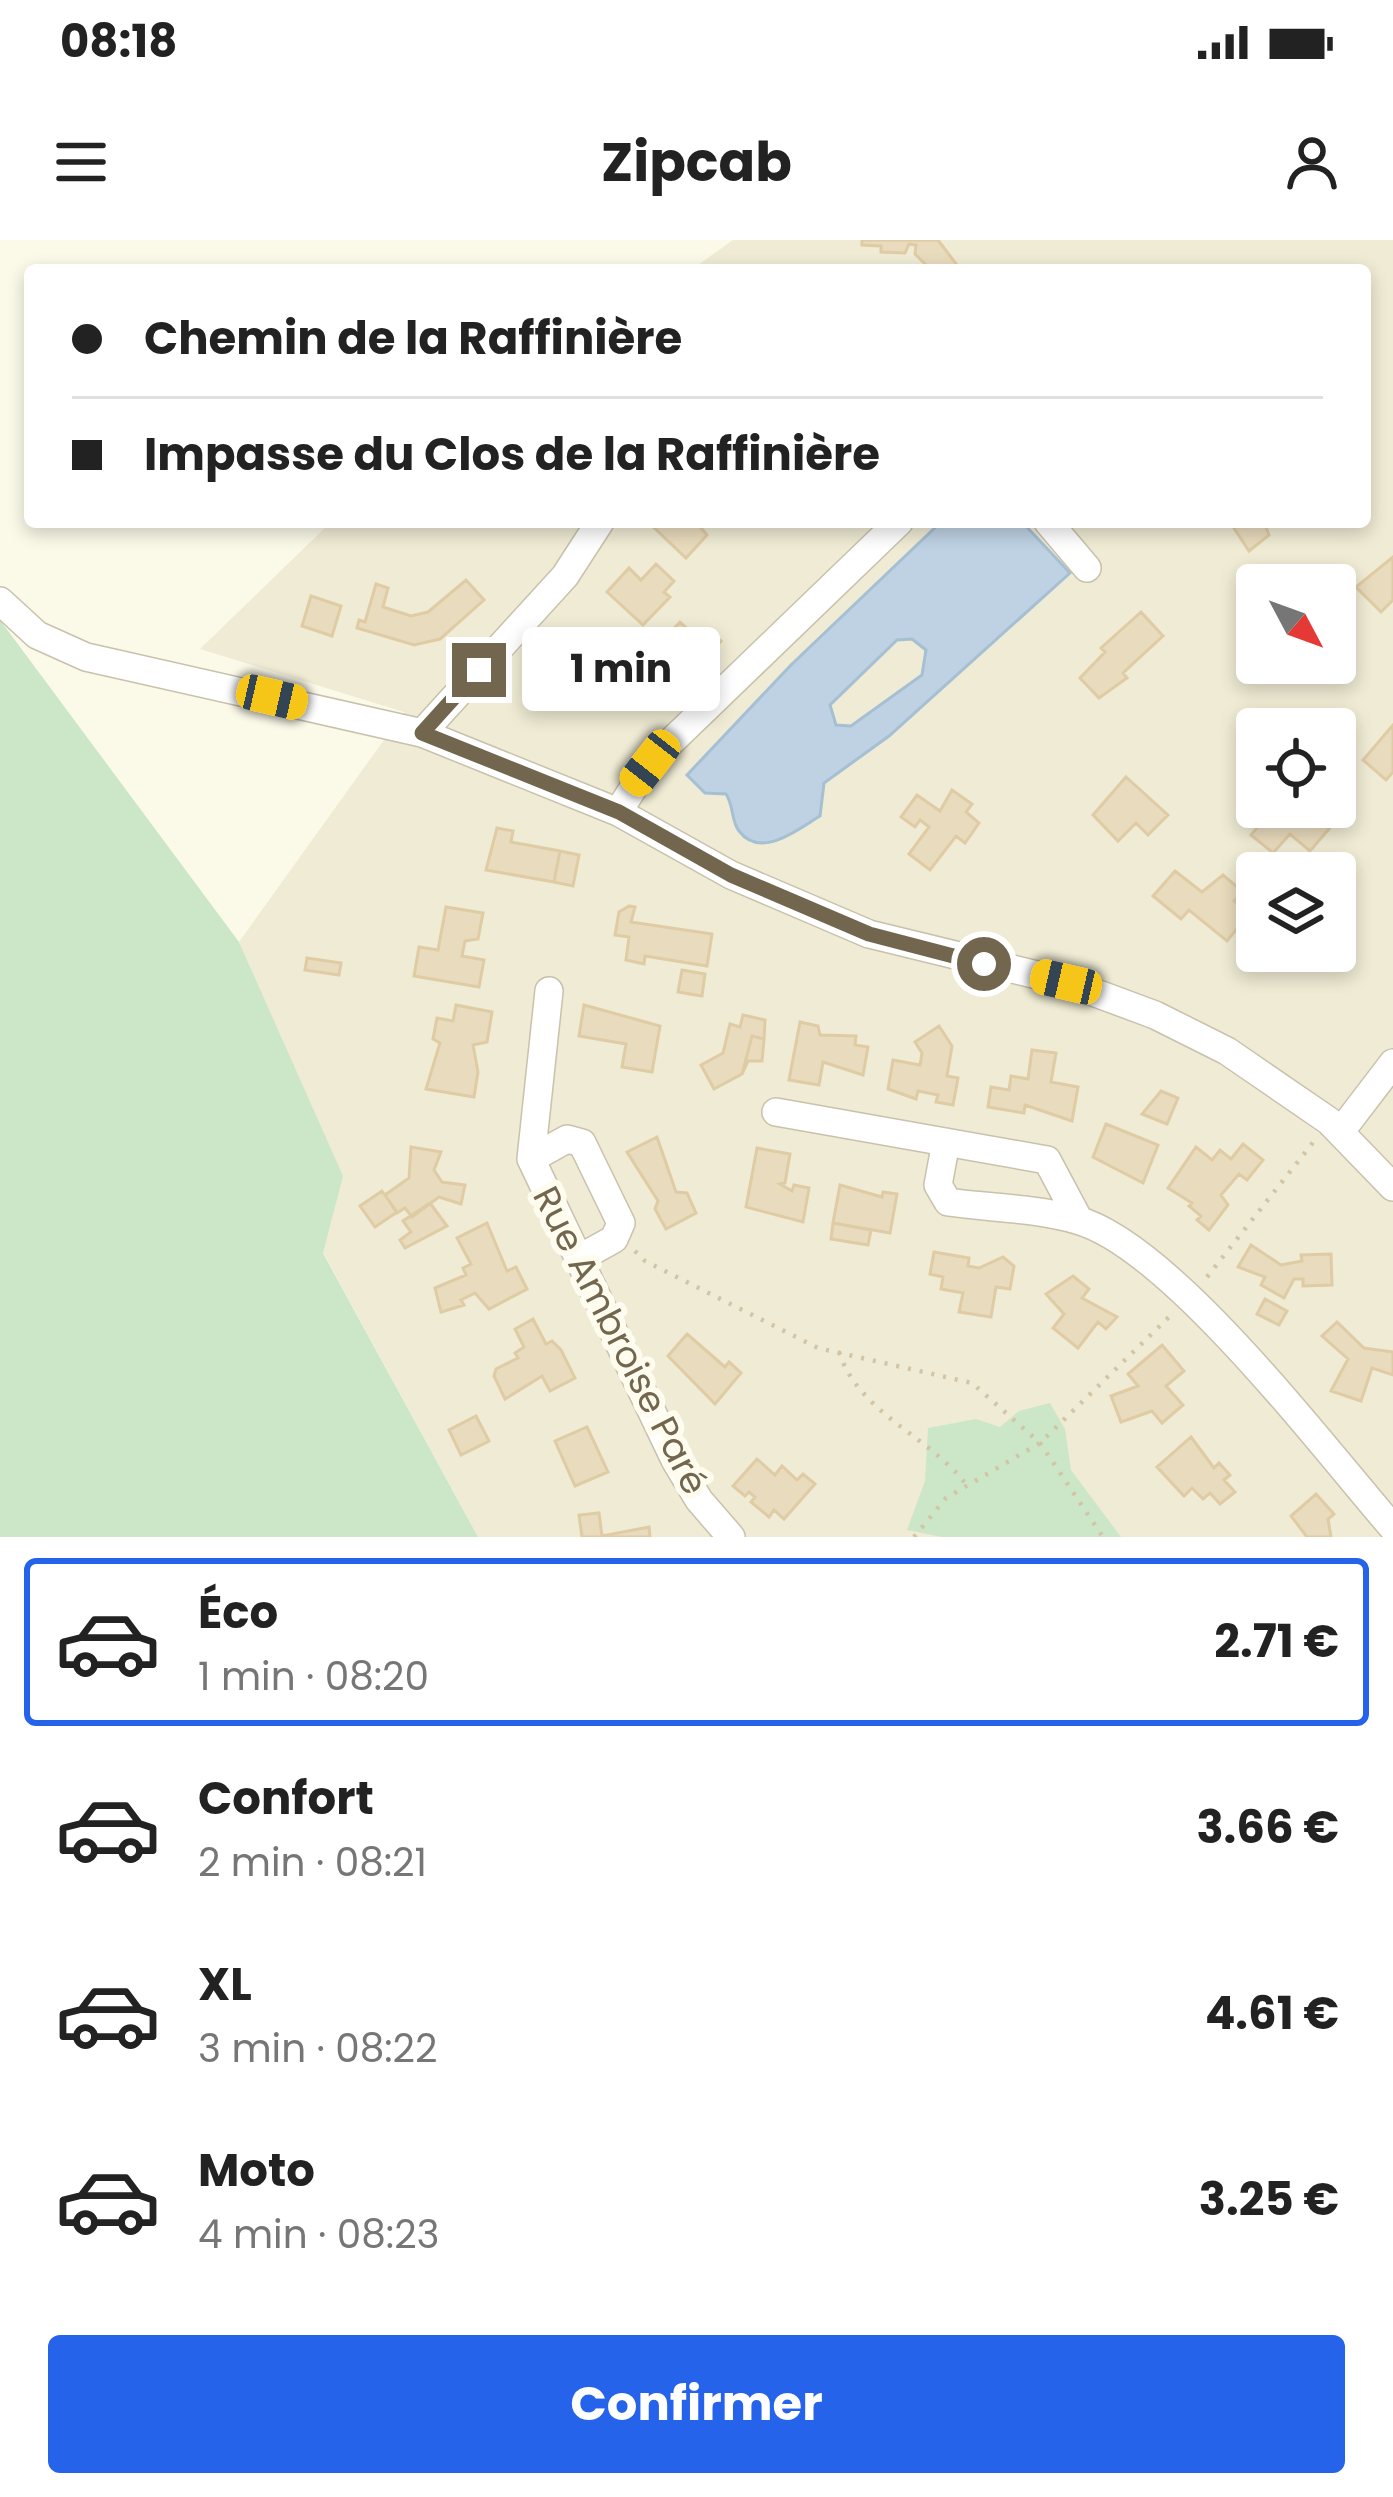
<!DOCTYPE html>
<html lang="fr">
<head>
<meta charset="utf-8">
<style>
  :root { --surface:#fff; --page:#f2f2f2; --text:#222; --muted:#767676; --line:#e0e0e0; --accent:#2563eb }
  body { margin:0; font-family:Poppins,sans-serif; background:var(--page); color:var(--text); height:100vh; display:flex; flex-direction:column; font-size:45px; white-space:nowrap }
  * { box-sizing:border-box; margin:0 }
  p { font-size:39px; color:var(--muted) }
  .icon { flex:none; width:66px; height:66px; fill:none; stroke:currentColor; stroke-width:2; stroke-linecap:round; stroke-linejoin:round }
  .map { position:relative; height:1297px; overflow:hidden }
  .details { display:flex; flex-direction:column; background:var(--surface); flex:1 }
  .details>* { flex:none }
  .banner { position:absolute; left:24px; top:24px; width:1347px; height:264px; border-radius:12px; box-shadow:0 6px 18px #0003; display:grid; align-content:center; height:264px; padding:0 48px; background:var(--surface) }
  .needle { width:78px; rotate:131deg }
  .fabs { position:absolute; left:1236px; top:324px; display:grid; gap:24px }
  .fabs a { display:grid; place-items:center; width:120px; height:120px; border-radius:12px; background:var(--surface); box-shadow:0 6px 18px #0003; font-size:60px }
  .end { position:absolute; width:54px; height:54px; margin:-27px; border:15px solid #72664e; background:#fff; box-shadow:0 0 0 6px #fff }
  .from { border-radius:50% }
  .bubble { position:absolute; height:84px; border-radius:12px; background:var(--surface); box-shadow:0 6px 18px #0003; font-size:39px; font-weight:700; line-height:84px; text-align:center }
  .car { position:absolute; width:36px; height:72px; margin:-36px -18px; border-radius:15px; box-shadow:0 0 9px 3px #0007; background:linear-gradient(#f5c518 24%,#345 0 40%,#f5c518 0 76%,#345 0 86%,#f5c518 0) }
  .banner b { display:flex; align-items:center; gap:42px; height:114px; font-size:45px }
  .banner b+b { border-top:3px solid var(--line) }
  .banner i { width:30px; height:30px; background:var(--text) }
  ul { padding:21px 0 0; list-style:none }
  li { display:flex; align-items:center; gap:36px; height:168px; margin:0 24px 18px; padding:0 24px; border:6px solid transparent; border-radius:12px }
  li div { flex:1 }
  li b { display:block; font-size:45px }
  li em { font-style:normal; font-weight:700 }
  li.current { border-color:var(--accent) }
  li>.icon { width:108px; height:108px; stroke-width:1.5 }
  .cta { display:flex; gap:24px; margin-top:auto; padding:24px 48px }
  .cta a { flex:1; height:138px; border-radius:12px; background:var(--accent); color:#fff; font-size:48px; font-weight:700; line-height:138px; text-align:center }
  .status { display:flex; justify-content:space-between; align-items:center; height:84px; padding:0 60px; background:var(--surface); direction:ltr }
  .status svg { height:33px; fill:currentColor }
  header { display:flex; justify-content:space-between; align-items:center; height:156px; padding:0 48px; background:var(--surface); font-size:54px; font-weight:700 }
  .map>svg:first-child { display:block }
  .residential { fill:#efebd4; fill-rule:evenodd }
  .green { fill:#cbe7c8 }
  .water { fill:#bed2e3; stroke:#a5bfd3; stroke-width:3; fill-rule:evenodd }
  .building { fill:#e9dbbd; stroke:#dfcca4; stroke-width:3 }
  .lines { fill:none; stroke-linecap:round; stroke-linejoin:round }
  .minor-casing { stroke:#c9c1ac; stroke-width:30 }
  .path { stroke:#d2c4a5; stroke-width:4.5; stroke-dasharray:3 9; stroke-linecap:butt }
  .minor { stroke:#fff; stroke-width:27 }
  .route { stroke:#72664e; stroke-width:15 }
  .labels { text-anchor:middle; stroke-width:12; stroke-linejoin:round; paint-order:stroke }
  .street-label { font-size:36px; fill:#72664e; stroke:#fdfcee }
</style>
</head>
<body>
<div class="status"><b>08:18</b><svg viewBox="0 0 49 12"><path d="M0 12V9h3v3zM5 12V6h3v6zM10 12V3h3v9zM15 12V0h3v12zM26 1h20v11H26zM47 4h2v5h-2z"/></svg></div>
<header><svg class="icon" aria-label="menu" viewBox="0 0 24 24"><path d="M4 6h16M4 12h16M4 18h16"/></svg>Zipcab<svg class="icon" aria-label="person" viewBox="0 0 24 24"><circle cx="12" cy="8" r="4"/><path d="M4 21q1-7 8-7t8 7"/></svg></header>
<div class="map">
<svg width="1393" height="1297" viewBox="0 0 1393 1297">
  <rect width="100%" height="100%" fill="#fbf9e8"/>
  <!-- residential -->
  <path class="residential" d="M733,0h660v1297h-915l-155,-285 15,-76 -99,-234 165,-230 -204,-63 131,-127h1034v-252h-674zM1257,345h78v78h-78zM1257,489h78v78h-78zM1257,633h78v78h-78z"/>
  <!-- green -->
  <path class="green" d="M0,380l239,322 104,234 -20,77 155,284h-478z
    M1050,1163l15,26 6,41 50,67h-179l-35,-7 18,-49 3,-53 48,-9 24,8 19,-16z"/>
  <!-- water -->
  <path class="water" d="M941,282h81l48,51 -181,163 -65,47 -4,33c-22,13 -59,44 -81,15 -8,-10 -5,-25 -13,-37l-21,-1 -18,-18 104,-110zM912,399l14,11 -4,25 -71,51 -15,-1 -6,-20 67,-65z"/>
  <!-- building -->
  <path class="building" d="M862,0h76l22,29 -29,1 -16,-16 1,-9 -7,-1 -4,9 -24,-1v-6l-19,-1z
    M696,282l11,13 -21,23 -37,-35z
    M1230,282h34l5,13 -20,16z
    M1393,317v43l-12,12 -25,-25z
    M656,324l18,17 -10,11 6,5 -27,28 -36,-33 22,-24 12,12z
    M466,340l18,20 -44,39 -26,6 -57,-17 2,-8 6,2 11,-38 12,4 -5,19 28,9 17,-4z
    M311,356l30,10 -9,30 -30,-10z
    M1141,372l22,24 -40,37 4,5 -28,20 -19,-20 25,-26 -4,-4z
    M680,382l19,18 10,-10 12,11 -31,33 -13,-12 -8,8 -19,-17z
    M567,403l43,34 -20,25 -44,-32z
    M1393,485v47l-7,8 -23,-20z
    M1126,537l42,38 -20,20 -12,-12 -18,18 -25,-26z
    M952,550l20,14 -6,8 13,11 -14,20 -9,-7 -26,34 -21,-16 20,-27 -9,-7 -5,7 -14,-10 16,-22 23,16z
    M1275,567h27l27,22 -19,22 -20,-17 -17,19 -22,-18z
    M497,588l16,3 -2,11 49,9 -6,31 -68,-12z
    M560,611l19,4 -6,31 -19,-4z
    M1175,631l27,21 21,-17 19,16 -8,10 16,12 -23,28 -38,-31 -8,9 -28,-23z
    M629,666l6,1 -4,15 81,12 -5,32 -62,-10 -1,8 -18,-4 3,-23 -14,-2 4,-23z
    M446,667l37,6 -5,26 -13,2 -3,15 22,4 -5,27 -65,-11 5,-29 19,3z
    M307,718l34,5 -2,12 -34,-5z
    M682,730l23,4 -3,22 -24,-4z
    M456,765l36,7 -5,30 -14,3 5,27 -4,25 -48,-8 14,-46 -7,-4 4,-21 16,3z
    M584,765l76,21 -8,46 -30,-5 4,-23 -47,-8z
    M743,775l22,5 -1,19 -12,-3 -10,38 -28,15 -13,-24 22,-12 7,-29 10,3z
    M800,782l18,4 2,9 36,1 -1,9 13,2 -5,28 -40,-13 -4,23 -30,-5z
    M939,786l13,20 -5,30 11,2 -5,27 -17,-3 2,-7 -20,-4 -2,8 -28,-10 5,-29 27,5 2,-12 -7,-11z
    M752,796l12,3 -2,22h-14l-6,13z
    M1032,810l24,3 -5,29 27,5 -6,34 -47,-16 -1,8 -36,-6 3,-20 18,3 2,-14 17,3z
    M1161,851l17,7 -11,26 -25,-10z
    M1106,884l52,21 -15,38 -50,-26z
    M657,897l19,55 11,1 9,20 -30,16 -11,-20 3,-8 -31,-49z
    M1243,904l20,16 -16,20 -8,-6 -18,21 7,10 -19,25 -12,-10 4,-4 -12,-10 3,-3 -24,-15 28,-41 16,13 8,-10 11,9z
    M411,907l30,5 -7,18 8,12 23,3 -4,19 -22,-7 -27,20 -7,-9 -8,5 -12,-18 24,-17z
    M757,908l33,6 -5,29 -5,1 12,7 2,-6 15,3 -6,34 -57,-15z
    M840,945l42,12 1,-5 14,2 -7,39 -57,-10z
    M382,951l15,21 -22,15 -15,-21z
    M430,963l17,23 -42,22 -5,-8 11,-8 -8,-11z
    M487,983l20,48 9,-4 11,22 -38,20 -14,-16 -14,7 3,5 -23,7 -6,-24 31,-13 -3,-7 8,-4 -14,-26z
    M833,983l38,7 -3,15 -37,-6z
    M1251,1005l30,20 21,-4 -1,-6 30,-1 1,31 -29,1v-7h-9l-10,19 -23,-13 4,-8 -27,-10z
    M934,1012l35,6 -1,8 11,2 24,-11 11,9 -4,23 -14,-2 -5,30 -32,-5 4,-19 -22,-4 2,-12 -13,-3z
    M1073,1036l16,13 -7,9 35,19 -11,12 -8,-7 -20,26 -25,-20 11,-14 -18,-20z
    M1265,1059l22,12 -8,14 -22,-11z
    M533,1079l13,25 6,-3 9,9 14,28 -25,13 -8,-15 -37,23 -11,-23 2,-7 22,-11 -3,-5 9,-6 -9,-18z
    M1337,1082l27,26 29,4v23l-21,-7 -11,33 -30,-10 17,-32 -26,-23z
    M687,1094l38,33 4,-5 12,11 -26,31 -47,-48z
    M1162,1105l22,26 -18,15 17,19 -21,18 -10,-12 -31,11 -10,-26 27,-10 -10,-12z
    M476,1176l13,25 -28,14 -12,-25z
    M587,1187l21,45 -33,14 -20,-45z
    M1191,1197l23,31 5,-5 11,12 -6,5 11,12 -15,12 -10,-11 -7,6 -11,-11 -8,8 -27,-29z
    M757,1219l18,16 7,-9 15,14 6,-6 12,10 -31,35 -10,-9 -5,7 -18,-15 4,-5 -6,-5 -4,4 -12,-10z
    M1316,1254l18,20 -6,5 3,18h-24l-16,-21z
    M599,1273l3,23 47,-9 1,10h-68l-3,-22z"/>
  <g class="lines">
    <!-- minor casing -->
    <g class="minor-casing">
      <path id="minor" d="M1048,282l39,46
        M0,361l37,34 49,22 336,76 196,79 113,63 138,59 197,48 89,33 72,36 102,70 64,66
        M422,493l143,-157 35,-54
        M618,572l32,-50 249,-240
        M549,751l-18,168 144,301 24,40 32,37
        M776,872l271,48 32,60
        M1341,891l52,-68
        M946,902l-8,43 10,17c42,6 88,6 129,18 94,26 248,230 316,308
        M531,919l36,-20 15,4 39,80 -7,16 -36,20"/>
    </g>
    <!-- path -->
    <path class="path" d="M635,1011l10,10 173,87 154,35 68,60 63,94
      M1207,1037l108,-137
      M839,1112c20,61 88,83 126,131
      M914,1297l32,-39 94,-55 130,-127"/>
    <!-- minor -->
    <use href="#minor" class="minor"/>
  </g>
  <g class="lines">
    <!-- route -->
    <path class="route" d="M479,430l-57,63 197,79 112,63 138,59 115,30"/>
  </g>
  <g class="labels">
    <!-- street labels -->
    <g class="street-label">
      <text transform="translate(621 1100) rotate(63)" y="13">Rue Ambroise Paré</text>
    </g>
  </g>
</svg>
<div class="fabs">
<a><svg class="needle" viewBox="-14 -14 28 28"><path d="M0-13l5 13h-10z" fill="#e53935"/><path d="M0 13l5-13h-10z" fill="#767676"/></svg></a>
<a><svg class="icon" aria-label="locate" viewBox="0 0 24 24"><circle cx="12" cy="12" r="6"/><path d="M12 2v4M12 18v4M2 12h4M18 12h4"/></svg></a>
<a><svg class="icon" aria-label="layers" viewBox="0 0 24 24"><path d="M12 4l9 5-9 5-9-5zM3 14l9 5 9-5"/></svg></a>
</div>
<i class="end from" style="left:984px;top:724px"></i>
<i class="end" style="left:479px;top:430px"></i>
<div class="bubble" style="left:522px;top:387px;width:198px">1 min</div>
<i class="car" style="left:272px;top:457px;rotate:103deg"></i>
<i class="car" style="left:650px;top:523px;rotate:218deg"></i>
<i class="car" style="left:1066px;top:742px;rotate:283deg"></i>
<div class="banner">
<b><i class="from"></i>Chemin de la Raffinière</b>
<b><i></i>Impasse du Clos de la Raffinière</b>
</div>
</div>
<section class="details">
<ul>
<li class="current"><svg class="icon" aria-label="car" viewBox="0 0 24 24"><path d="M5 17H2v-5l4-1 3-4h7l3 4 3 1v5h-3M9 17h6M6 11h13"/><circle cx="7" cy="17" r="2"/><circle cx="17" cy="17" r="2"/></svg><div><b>Éco</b><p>1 min · 08:20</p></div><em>2.71 €</em></li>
<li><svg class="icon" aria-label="car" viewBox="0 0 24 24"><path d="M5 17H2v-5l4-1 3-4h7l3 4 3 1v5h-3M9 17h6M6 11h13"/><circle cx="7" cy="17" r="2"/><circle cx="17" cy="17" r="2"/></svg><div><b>Confort</b><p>2 min · 08:21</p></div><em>3.66 €</em></li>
<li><svg class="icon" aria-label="car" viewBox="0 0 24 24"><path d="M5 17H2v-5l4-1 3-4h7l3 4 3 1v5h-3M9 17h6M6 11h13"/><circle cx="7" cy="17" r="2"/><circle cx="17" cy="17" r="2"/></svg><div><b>XL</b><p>3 min · 08:22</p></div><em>4.61 €</em></li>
<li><svg class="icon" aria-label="car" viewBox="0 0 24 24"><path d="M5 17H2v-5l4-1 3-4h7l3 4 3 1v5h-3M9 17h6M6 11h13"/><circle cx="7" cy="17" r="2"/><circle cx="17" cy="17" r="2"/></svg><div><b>Moto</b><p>4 min · 08:23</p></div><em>3.25 €</em></li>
</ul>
<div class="cta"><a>Confirmer</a></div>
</section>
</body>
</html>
